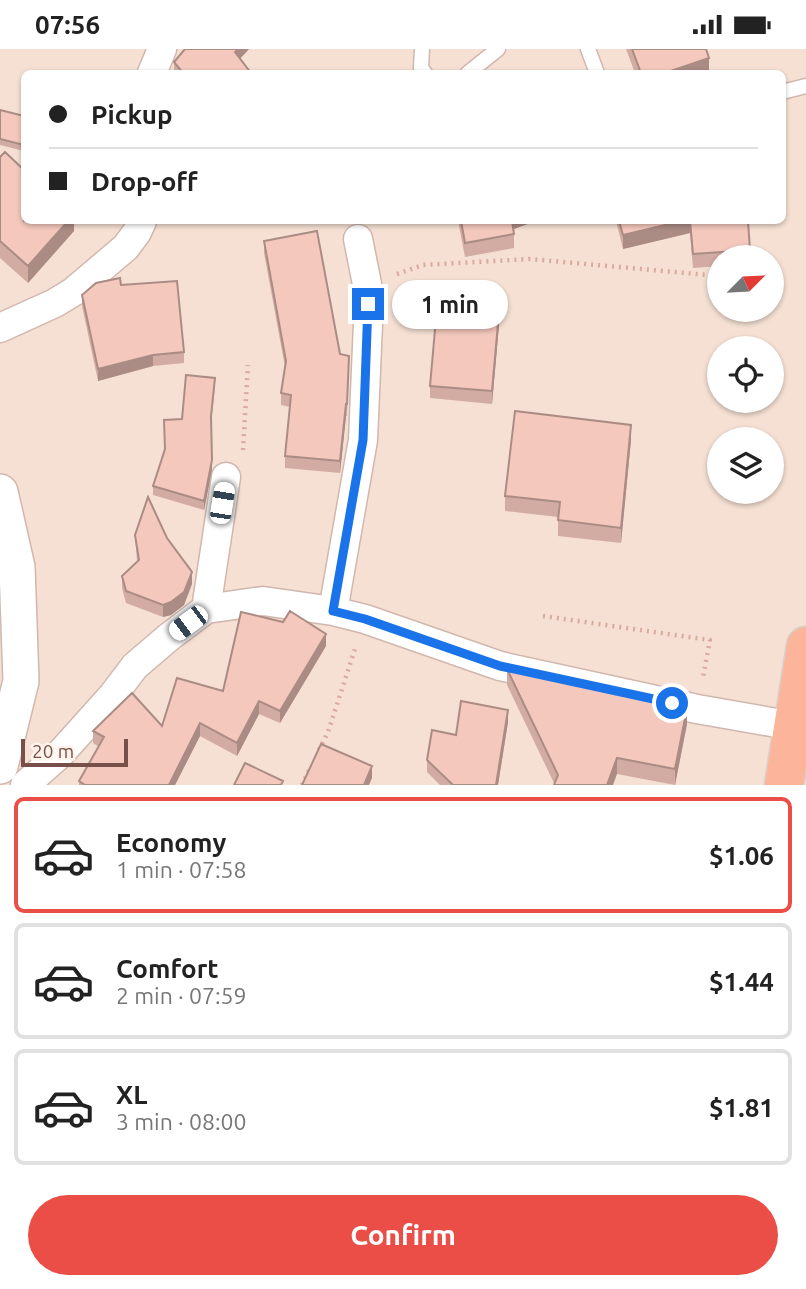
<!DOCTYPE html>
<html lang="en">
<head>
<meta charset="utf-8">
<style>
  :root { --surface:#fff; --page:#f6f6f6; --text:#222; --muted:#767676; --line:#e0e0e0; --accent:#eb4e46 }
  body { margin:0; font-family:Ubuntu,sans-serif; background:var(--page); color:var(--text); height:100vh; display:flex; flex-direction:column; font-size:26px; white-space:nowrap }
  * { box-sizing:border-box; margin:0 }
  p { font-size:23px; color:var(--muted) }
  .icon { flex:none; width:38px; height:38px; fill:none; stroke:currentColor; stroke-width:2; stroke-linecap:round; stroke-linejoin:round }
  .map { position:relative; height:736px; overflow:hidden }
  .details { display:flex; flex-direction:column; background:var(--surface); flex:1 }
  .details>* { flex:none }
  .hud { position:absolute; left:21px; top:21px; width:765px; height:154px; border-radius:10px; box-shadow:0 2px 5px #0004; display:grid; align-content:center; height:154px; padding:0 28px; background:var(--surface) }
  .needle { width:46px; rotate:66deg }
  .tools { position:absolute; left:707px; top:196px; display:grid; gap:14px }
  .tools a { display:grid; place-items:center; width:77px; height:77px; border-radius:50%; background:var(--surface); box-shadow:0 2px 5px #0004; font-size:35px }
  .scale { position:absolute; left:21px; bottom:18px; width:107px; box-sizing:border-box; padding-left:7px; border:4px solid #775149; border-top:0; font-size:19px; line-height:24px; white-space:nowrap; color:#775149; -webkit-text-stroke:5px #fff4ec; paint-order:stroke }
  .end { position:absolute; width:32px; height:32px; margin:-16px; border:9px solid #1a73e8; background:#fff; box-shadow:0 0 0 4px #fff }
  .from { border-radius:50% }
  .bubble { position:absolute; height:49px; border-radius:24px; background:var(--surface); box-shadow:0 2px 5px #0004; font-size:23px; font-weight:700; line-height:49px; text-align:center }
  .car { position:absolute; width:21px; height:42px; margin:-21px -10px; border-radius:9px; box-shadow:0 0 5px 2px #0007; background:linear-gradient(#fff 24%,#345 0 40%,#fff 0 76%,#345 0 86%,#fff 0) }
  .hud b { display:flex; align-items:center; gap:24px; height:66px; font-size:26px }
  .hud b+b { border-top:2px solid var(--line) }
  .hud i { width:18px; height:18px; background:var(--text) }
  ul { padding:12px 0 0; list-style:none }
  li { display:flex; align-items:center; gap:21px; height:116px; margin:0 14px 10px; padding:0 14px; border:4px solid var(--line); border-radius:10px }
  li div { flex:1 }
  li b { display:block; font-size:26px }
  li em { font-style:normal; font-weight:700 }
  li.active { border-color:var(--accent) }
  li>.icon { width:63px; height:63px; stroke-width:1.5 }
  .button { display:flex; gap:14px; margin-top:auto; padding:14px 28px }
  .button a { flex:1; height:80px; border-radius:42px; background:var(--accent); color:#fff; font-size:28px; font-weight:700; line-height:80px; text-align:center }
  .status { display:flex; justify-content:space-between; align-items:center; height:49px; padding:0 35px; background:var(--surface); direction:ltr }
  .status svg { height:19px; fill:currentColor }
  .map>svg:first-child { display:block }
  .residential { fill:#f5e0d3; fill-rule:evenodd }
  .lines { fill:none; stroke-linecap:round; stroke-linejoin:round }
  .service-casing { stroke:#d1b7ad; stroke-width:17 }
  .minor-casing { stroke:#d1b7ad; stroke-width:31 }
  .tertiary-casing { stroke:#d1b7ad; stroke-width:38 }
  .trunk-casing { stroke:#d9cecc; stroke-width:41 }
  .path { stroke:#d9ab9e; stroke-width:4.5; stroke-dasharray:2 5; stroke-linecap:butt }
  .service { stroke:#fff; stroke-width:14 }
  .minor { stroke:#fff; stroke-width:28 }
  .tertiary { stroke:#fff; stroke-width:35 }
  .trunk { stroke:#fcb59a; stroke-width:38 }
  .wall { fill:#d2aca2 }
  .shaded-wall { fill:#ab8c84 }
  .building { fill:#f4c8bc; stroke:#ab8c84; stroke-width:2 }
  .route { stroke:#1a73e8; stroke-width:9 }
</style>
</head>
<body>
<div class="status"><b>07:56</b><svg viewBox="0 0 49 12"><path d="M0 12V9h3v3zM5 12V6h3v6zM10 12V3h3v9zM15 12V0h3v12zM26 1h20v11H26zM47 4h2v5h-2z"/></svg></div>
<div class="map">
<svg width="806" height="736" viewBox="0 0 806 736">
  <rect width="100%" height="100%" fill="#fdf0e5"/>
  <!-- residential -->
  <path class="residential" d="M0,0h806v736h-806zM24,24h758v148h-758zM719,208h53v53h-53zM719,299h53v53h-53zM719,390h53v53h-53z"/>
  <g class="lines">
    <!-- service casing -->
    <g class="service-casing">
      <path id="service" d="M422,0l-1,19 4,5
        M588,0l9,24
        M468,24l30,-24
        M782,43l24,-6"/>
    </g>
    <!-- minor casing -->
    <g class="minor-casing">
      <path id="minor" d="M152,24l10,-24
        M0,279l55,-25 18,-11 53,-45 11,-15 5,-11
        M206,560l20,-132
        M333,562l30,-171 5,-117 -1,-39 -9,-45
        M25,736l35,-31 53,-59 22,-29 34,-29 37,-28 57,-8 70,10 32,8 135,47 197,43 97,17"/>
    </g>
    <!-- tertiary casing -->
    <g class="tertiary-casing">
      <path id="tertiary" d="M0,443l17,75 4,114 -21,85"/>
    </g>
    <!-- trunk casing -->
    <g class="trunk-casing">
      <path id="trunk" d="M784,736l22,-139"/>
    </g>
    <!-- path -->
    <path class="path" d="M397,225l26,-9 107,-6 189,17
      M243,401l5,-85
      M543,567l167,24 -7,37
      M319,701l9,-18 27,-83
      M302,736l7,-15"/>
    <!-- service -->
    <use href="#service" class="service"/>
    <!-- minor -->
    <use href="#minor" class="minor"/>
    <!-- tertiary -->
    <use href="#tertiary" class="tertiary"/>
    <!-- trunk -->
    <use href="#trunk" class="trunk"/>
  </g>
  <!-- wall -->
  <path class="wall" d="M185,0h64l-9,10 11,14h-77v-11z
    M626,0h80l3,24h-74z
    M0,61l24,6v35l-24,-6z
    M0,108l74,64v10l-46,52 -28,-25z
    M458,172h78l-22,8v19l-49,9z
    M616,172h132l2,36h-31v9l-26,2 -3,-35 -67,16z
    M264,192l85,127 -2,48h-1l-6,57 -55,-5v-12l5,-49 -9,-2v-12l4,-26 -21,-114z
    M121,236l63,67v11l-31,3 -55,15 -16,-75v-11z
    M499,276l-7,79 -62,-6v-12z
    M215,338l-4,38 1,45 -8,40 -51,-15v-9l29,-67z
    M631,391l-10,103 -63,-7v-19l-53,-6v-15z
    M135,486l32,3 25,46 -8,21 -13,10 -8,2 -37,-14 -4,-15v-12l15,-15z
    M326,597l-46,77 -21,-9 -22,42 -37,-20 -25,49h-96v-4l20,-34 -6,-4v-12l69,-5 61,-35z
    M507,620l180,55 -12,61 -58,-11 -63,9 -47,-98z
    M508,673l-10,63h-58l-13,-13v-12l29,-25z"/>
  <!-- shaded-wall -->
  <path class="shaded-wall" d="M238,0h11l-14,15v-12z
    M709,9v15h-44z
    M68,172h6v10l-46,52v-17z
    M511,172h25l-25,9z
    M682,172h8v12l-67,16v-14z
    M499,263v13l-7,79v-13z
    M153,306v11l-55,15v-12z
    M346,355v12l-6,57v-12z
    M631,376v15l-10,103v-15z
    M212,411v10l-8,40v-9z
    M192,523v12l-8,21 -13,10 -8,2v-12z
    M326,585v12l-46,77v-12z
    M259,652v13l-22,42v-13z
    M687,659v16l-12,61v-16z
    M508,661v12l-10,63h-2z
    M200,674v13l-25,49h-6z
    M617,709v16l-4,11h-6z
    M372,717v12l-3,7h-5z"/>
  <!-- building -->
  <path class="building" d="M185,0h53l-3,3 16,21h-68l-9,-11z
    M632,0h74l3,9 -44,15h-24z
    M0,61l24,6v29l-24,-6z
    M5,103l19,18v51h44l-40,45 -28,-25v-84z
    M461,172h51l2,13 -49,9z
    M619,172h63l-59,14z
    M690,172h58l2,29 -57,4z
    M317,182l23,123 9,2 -2,48h-1l-6,57 -55,-5 6,-61 -10,-2 5,-32 -22,-120z
    M120,229l1,7 56,-4 7,71 -31,3 -55,14 -16,-74 14,-12z
    M437,258l62,5 -7,79 -62,-5z
    M186,326l29,3 -4,38 1,44 -8,41 -51,-15 12,-37 -1,-29 18,-1z
    M515,362l116,14 -10,103 -63,-8 2,-18 -55,-6z
    M148,448l19,41 25,34 -8,20 -13,10 -8,3 -37,-14 -4,-15 17,-16 -4,-25z
    M290,562l36,23 -46,77 -21,-10 -22,42 -37,-20 -31,62h-84l-6,-4 25,-44 -11,-6 39,-38 30,33 15,-48 46,13 18,-79 42,10z
    M507,620l180,39 -12,61 -58,-11 -10,27h-53l4,-10z
    M461,652l47,9 -12,75h-43l-26,-25 5,-30 24,5z
    M321,695l51,22 -8,19h-62z
    M245,714l38,18 -2,4h-47z"/>
  <g class="lines">
    <!-- route -->
    <path class="route" d="M368,255l-5,136 -30,171 32,8 135,47 172,37"/>
  </g>
</svg>
<div class="tools">
<a><svg class="needle" viewBox="-14 -14 28 28"><path d="M0-13l5 13h-10z" fill="#e53935"/><path d="M0 13l5-13h-10z" fill="#767676"/></svg></a>
<a><svg class="icon" aria-label="locate" viewBox="0 0 24 24"><circle cx="12" cy="12" r="6"/><path d="M12 2v4M12 18v4M2 12h4M18 12h4"/></svg></a>
<a><svg class="icon" aria-label="layers" viewBox="0 0 24 24"><path d="M12 4l9 5-9 5-9-5zM3 14l9 5 9-5"/></svg></a>
</div>
<div class="scale">20 m</div>
<i class="end from" style="left:672px;top:654px"></i>
<i class="end" style="left:368px;top:255px"></i>
<div class="bubble" style="left:392px;top:231px;width:116px">1 min</div>
<i class="car" style="left:222px;top:454px;rotate:9deg"></i>
<i class="car" style="left:188px;top:574px;rotate:233deg"></i>
<div class="hud">
<b><i class="from"></i>Pickup</b>
<b><i></i>Drop-off</b>
</div>
</div>
<section class="details">
<ul>
<li class="active"><svg class="icon" aria-label="car" viewBox="0 0 24 24"><path d="M5 17H2v-5l4-1 3-4h7l3 4 3 1v5h-3M9 17h6M6 11h13"/><circle cx="7" cy="17" r="2"/><circle cx="17" cy="17" r="2"/></svg><div><b>Economy</b><p>1 min · 07:58</p></div><em>$1.06</em></li>
<li><svg class="icon" aria-label="car" viewBox="0 0 24 24"><path d="M5 17H2v-5l4-1 3-4h7l3 4 3 1v5h-3M9 17h6M6 11h13"/><circle cx="7" cy="17" r="2"/><circle cx="17" cy="17" r="2"/></svg><div><b>Comfort</b><p>2 min · 07:59</p></div><em>$1.44</em></li>
<li><svg class="icon" aria-label="car" viewBox="0 0 24 24"><path d="M5 17H2v-5l4-1 3-4h7l3 4 3 1v5h-3M9 17h6M6 11h13"/><circle cx="7" cy="17" r="2"/><circle cx="17" cy="17" r="2"/></svg><div><b>XL</b><p>3 min · 08:00</p></div><em>$1.81</em></li>
</ul>
<div class="button"><a>Confirm</a></div>
</section>
</body>
</html>
